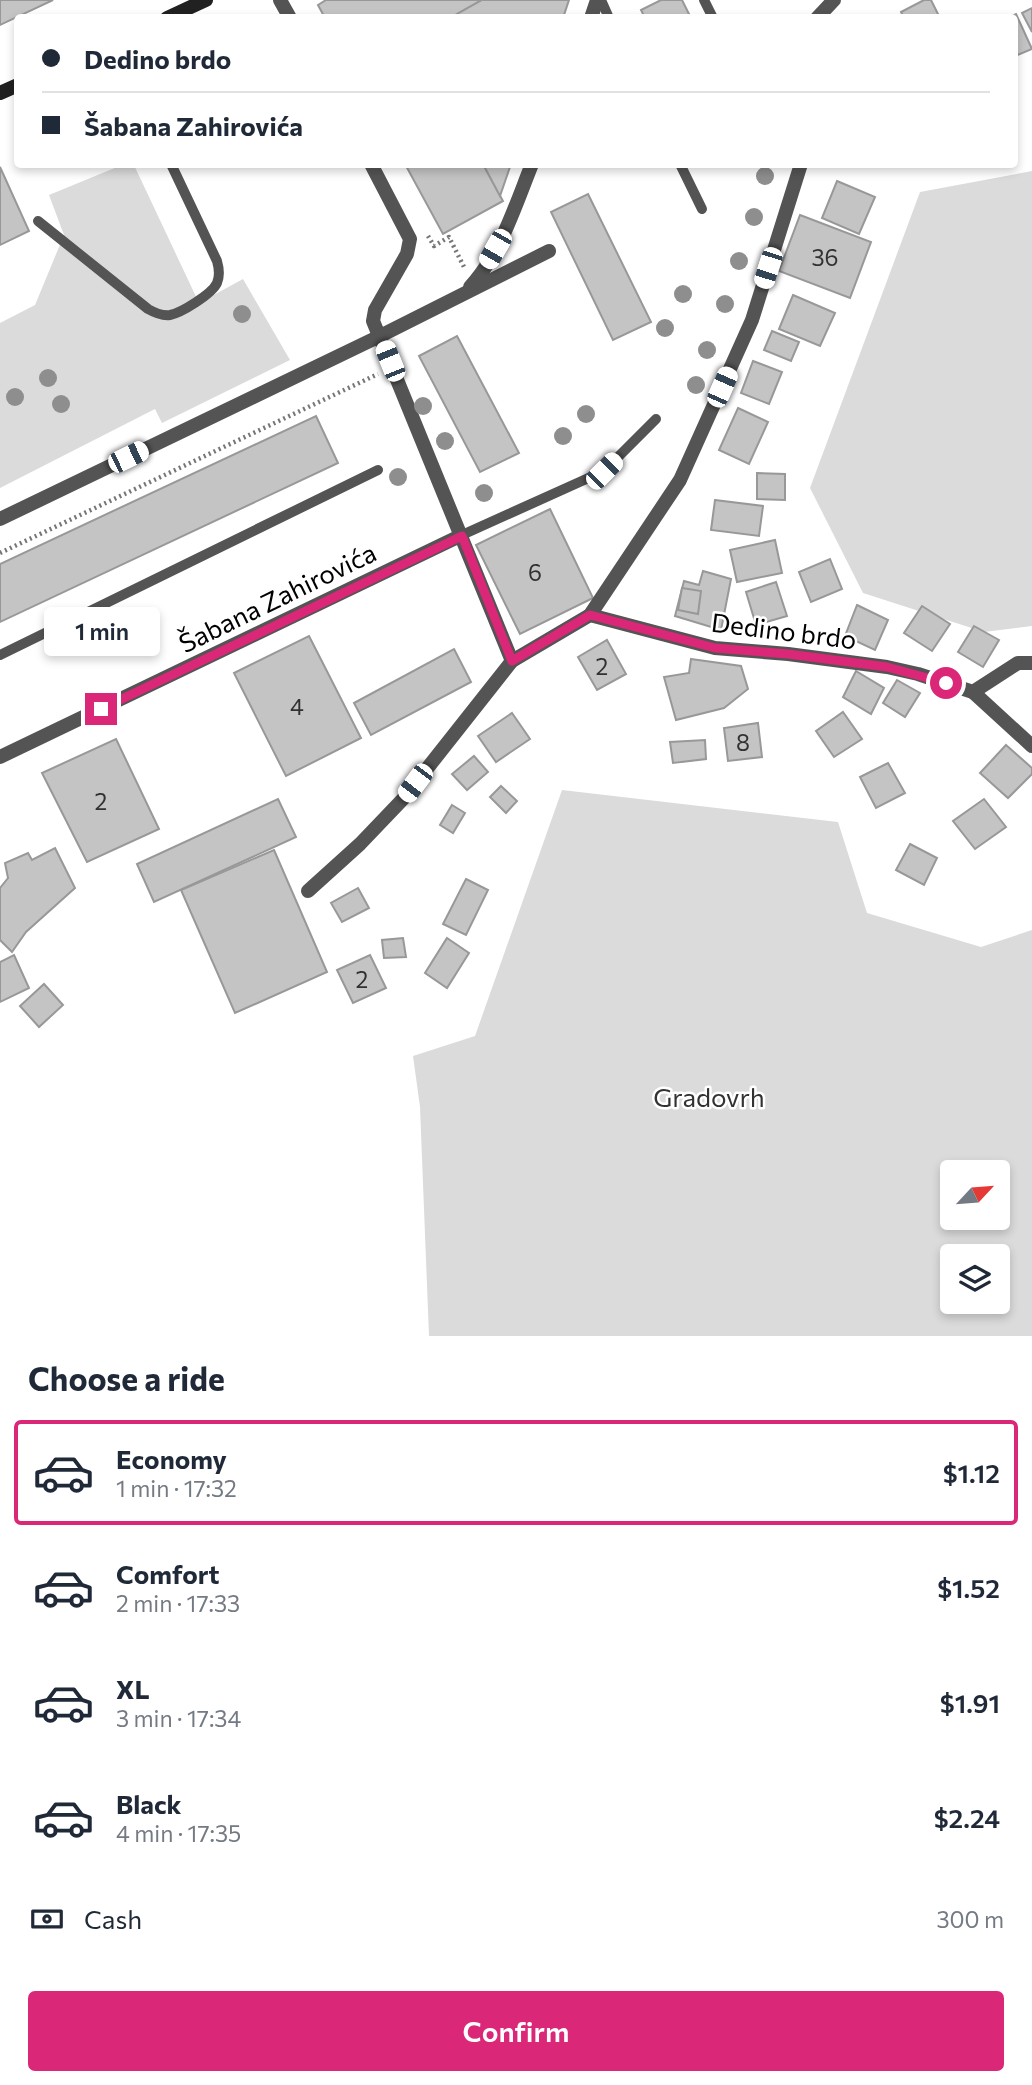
<!DOCTYPE html>
<meta charset="utf-8">
<style>
:root{--surface:#fff;--page:#f6f6f7;--text:#1f2937;--muted:#747a83;--line:#e0e1e3;--accent:#db2777}
body{margin:0;font-family:Commissioner,sans-serif;background:var(--page);color:var(--text);height:100vh;display:flex;flex-direction:column;font-size:26px;white-space:nowrap}
*{box-sizing:border-box;margin:0}
p{font-size:23px;color:var(--muted)}
.icon{flex:none;width:38px;height:38px;fill:none;stroke:currentColor;stroke-width:2;stroke-linecap:round;stroke-linejoin:round}
.map{position:relative;height:1336px;overflow:hidden}
.side{display:flex;flex-direction:column;background:var(--surface);flex:1}
.side>*{flex:none}
.hud{position:absolute;left:14px;top:14px;width:1004px;height:154px;border-radius:7px;box-shadow:0 4px 10px #0003;display:grid;align-content:center;height:154px;padding:0 28px;background:var(--surface)}
.needle{width:46px;rotate:64deg}
.controls{position:absolute;left:940px;top:1160px;display:grid;gap:14px}
.controls a{display:grid;place-items:center;width:70px;height:70px;border-radius:7px;background:var(--surface);box-shadow:0 4px 10px #0003;font-size:35px}
.end{position:absolute;width:32px;height:32px;margin:-16px;border:9px solid #db2777;background:#fff;box-shadow:0 0 0 4px #fff}
.from{border-radius:50%}
.bubble{position:absolute;height:49px;border-radius:7px;background:var(--surface);box-shadow:0 4px 10px #0003;font-size:23px;font-weight:600;line-height:49px;text-align:center}
.car{position:absolute;width:21px;height:42px;margin:-21px -10px;border-radius:9px;box-shadow:0 0 5px 2px #0007;background:linear-gradient(#fff 24%,#345 0 40%,#fff 0 76%,#345 0 86%,#fff 0)}
.hud b{display:flex;align-items:center;gap:24px;height:66px;font-size:26px}
.hud b+b{border-top:2px solid var(--line)}
.hud i{width:18px;height:18px;background:var(--text)}
ul{padding:0;list-style:none}
li{display:flex;align-items:center;gap:21px;height:105px;margin:0 14px 10px;padding:0 14px;border:4px solid transparent;border-radius:7px}
li div{flex:1}
li b{display:block;font-size:26px}
li em{font-style:normal;font-weight:600}
li.active{border-color:var(--accent)}
li>.icon{width:63px;height:63px;stroke-width:1.5}
h2{padding:0 28px;font-size:32px;line-height:84px}
.pay{display:flex;align-items:center;gap:18px;height:77px;padding:0 28px;font-size:26px}
.pay p{margin-inline-start:auto}
.cta{display:flex;gap:14px;margin-top:auto;padding:14px 28px}
.cta a{flex:1;height:80px;border-radius:7px;background:var(--accent);color:#fff;font-size:28px;font-weight:600;line-height:80px;text-align:center}
.map>svg:first-child{display:block}
</style>
<div class="map">
<svg width="1032" height="1336" viewBox="0 0 1032 1336">
<rect width="100%" height="100%" fill="#fff"/>
<g fill="#dbdbdb" fill-rule="evenodd">
<path d="M122 165H134L199 303 243 279 290 360 162 423 155 409 0 488V323L35 305 64 235 49 195Z"/>
<path d="M1032 171V626L984 632 863 593 810 488 920 192Z"/>
<path d="M562 790 838 822 867 913 981 947 1032 930V1336H429L420 1107 413 1056 475 1036ZM998 1172V1218H952V1172ZM998 1256V1302H952V1256Z"/>
</g>
<g fill="#c4c4c4" stroke="#989898" stroke-width="2">
<path d="M0 0H53L0 25Z"/>
<path d="M326 0H482L450 18H325L318 5Z"/>
<path d="M482 0H569L563 18H450Z"/>
<path d="M661 0H682L691 18H645L641 10Z"/>
<path d="M924 0H931L940 18H904L901 12Z"/>
<path d="M1032 8V32L1022 13Z"/>
<path d="M1016 14 1032 49 1015 56V18H1008Z"/>
<path d="M405 164H483L503 201 443 234Z"/>
<path d="M483 164H511L500 196Z"/>
<path d="M0 167 29 231 0 245Z"/>
<path d="M837 181 875 197 859 234 822 218Z"/>
<path d="M588 194 651 322 613 340 551 212Z"/>
<path d="M800 215 871 242 850 298 779 271Z"/>
<path d="M793 295 835 313 820 346 779 329Z"/>
<path d="M772 331 799 342 791 361 764 350Z"/>
<path d="M457 336 519 453 480 472 419 356Z"/>
<path d="M753 361 782 372 769 404 741 393Z"/>
<path d="M738 408 768 422 749 464 719 450Z"/>
<path d="M316 416 338 463 0 622V564Z"/>
<path d="M757 473 785 474V500L757 499Z"/>
<path d="M715 500 763 506 759 536 711 530Z"/>
<path d="M550 509 593 598 520 634 476 545Z"/>
<path d="M775 540 782 573 737 582 730 550Z"/>
<path d="M830 559 842 589 811 602 799 572Z"/>
<path d="M703 571 731 579 721 630 675 616 684 581 699 585Z"/>
<path d="M776 582 787 616 756 625 746 592Z"/>
<path d="M682 588 701 591 698 614 678 610Z"/>
<path d="M857 605 888 620 875 650 845 636Z"/>
<path d="M922 606 950 624 932 651 904 633Z"/>
<path d="M974 626 999 640 983 667 958 652Z"/>
<path d="M309 636 361 738 286 776 234 673Z"/>
<path d="M607 640 626 674 597 690 578 657Z"/>
<path d="M454 649 471 682 371 735 354 703Z"/>
<path d="M691 659 741 666 748 689 724 708 676 720 664 677 689 673Z"/>
<path d="M856 671 884 688 871 714 843 697Z"/>
<path d="M897 680 920 693 905 717 883 703Z"/>
<path d="M843 712 862 739 834 757 816 731Z"/>
<path d="M512 713 530 739 496 762 478 736Z"/>
<path d="M758 723 762 757 728 761 724 728Z"/>
<path d="M116 739 159 829 87 862 42 773Z"/>
<path d="M705 740 706 759 673 763 670 742Z"/>
<path d="M1006 745 1032 768V774L1008 798 980 773Z"/>
<path d="M474 756 488 772 467 790 452 774Z"/>
<path d="M888 763 905 793 876 808 860 777Z"/>
<path d="M501 786 517 801 506 813 490 797Z"/>
<path d="M278 799 296 837 154 902 137 864Z"/>
<path d="M984 799 1006 827 975 849 953 821Z"/>
<path d="M452 805 465 813 453 833 440 825Z"/>
<path d="M910 844 937 858 924 885 896 870Z"/>
<path d="M55 848 75 888 26 932 12 952 0 940V888L8 878 5 863 28 853 32 860Z"/>
<path d="M274 850 327 972 235 1013 181 890Z"/>
<path d="M466 879 488 890 466 935 443 924Z"/>
<path d="M358 888 369 908 342 922 331 903Z"/>
<path d="M403 938 406 957 384 958 382 940Z"/>
<path d="M447 938 469 953 447 988 425 973Z"/>
<path d="M14 955 29 988 0 1002V962Z"/>
<path d="M370 955 386 988 353 1003 337 970Z"/>
<path d="M44 984 63 1005 39 1027 20 1006Z"/>
</g>
<g fill="none" stroke-linecap="round" stroke-linejoin="round">
<g stroke="#767676" stroke-width="4.5" stroke-dasharray="2 3.5" stroke-linecap="butt">
<path d="M428 236 434 246 449 237 465 269"/>
<path d="M0 553 378 374"/>
</g>
<g stroke="#545454" stroke-width="10">
<path d="M601 0 609 18"/>
<path d="M704 0 713 18"/>
<path d="M680 164 702 209"/>
<path d="M38 221 148 309C155 313 162 316 170 315 181 313 212 294 217 283 220 276 219 268 217 261L171 164"/>
<path d="M462 535 604 471 656 419"/>
<path d="M0 655 378 470"/>
</g>
<g stroke="#545454" stroke-width="14">
<path d="M280 0 290 18"/>
<path d="M591 18 597 0"/>
<path d="M817 18 834 0"/>
<path d="M371 164 410 239 407 254 375 310 373 321 512 661"/>
<path d="M470 287C501 253 515 206 532 164"/>
<path d="M0 519 380 336 549 251"/>
<path d="M590 615 715 648 788 654 887 667 918 674 973 692 1018 663H1032"/>
<path d="M973 692 1032 746"/>
<path d="M0 757 462 535"/>
<path d="M308 891 360 844 403 799 512 661 590 615 680 480 752 320 801 164"/>
</g>
<g stroke="#212121" stroke-width="14">
<path d="M167 18 206 0"/>
<path d="M0 93 18 85"/>
</g>
</g>
<g fill="#8e8e8e">
<circle cx="765" cy="176" r="9"/>
<circle cx="754" cy="217" r="9"/>
<circle cx="739" cy="261" r="9"/>
<circle cx="683" cy="294" r="9"/>
<circle cx="725" cy="304" r="9"/>
<circle cx="242" cy="314" r="9"/>
<circle cx="665" cy="328" r="9"/>
<circle cx="707" cy="350" r="9"/>
<circle cx="48" cy="378" r="9"/>
<circle cx="696" cy="385" r="9"/>
<circle cx="15" cy="397" r="9"/>
<circle cx="61" cy="404" r="9"/>
<circle cx="423" cy="406" r="9"/>
<circle cx="586" cy="414" r="9"/>
<circle cx="563" cy="436" r="9"/>
<circle cx="445" cy="441" r="9"/>
<circle cx="398" cy="477" r="9"/>
<circle cx="484" cy="493" r="9"/>
</g>
<g fill="none" stroke-linecap="round" stroke-linejoin="round">
<path stroke="#db2777" stroke-width="9" d="M101 709 462 536 512 661 590 615 715 648 788 654 887 667 946 683"/>
</g>
<g text-anchor="middle" dominant-baseline="central" stroke-width="5" stroke-linejoin="round" paint-order="stroke">
<g font-size="23" fill="#313131">
<text x="825" y="257">36</text>
<text x="535" y="572">6</text>
<text x="602" y="666">2</text>
<text x="297" y="706">4</text>
<text x="743" y="742">8</text>
<text x="101" y="801">2</text>
<text x="362" y="979">2</text>
</g>
<g font-size="26" fill="#000" stroke="#fff">
<text transform="translate(277 597) rotate(-26)">Šabana Zahirovića</text>
<text transform="translate(784 630) rotate(7)">Dedino brdo</text>
</g>
<g font-size="26" fill="#323232" stroke="#fff">
<text x="709" y="1096">Gradovrh</text>
</g>
</g>
</svg>
<div class="controls">
<a><svg class="needle" viewBox="-14 -14 28 28"><path d="M0-13l5 13h-10z" fill="#e53935"/><path d="M0 13l5-13h-10z" fill="#747a83"/></svg></a>
<a><svg class="icon" aria-label="layers" viewBox="0 0 24 24"><path d="M12 4l9 5-9 5-9-5zM3 14l9 5 9-5"/></svg></a>
</div>
<i class="end from" style="left:946px;top:683px"></i>
<i class="end" style="left:101px;top:709px"></i>
<div class="bubble" style="left:44px;top:607px;width:116px">1 min</div>
<i class="car" style="left:495px;top:249px;rotate:210deg"></i>
<i class="car" style="left:768px;top:268px;rotate:198deg"></i>
<i class="car" style="left:390px;top:361px;rotate:338deg"></i>
<i class="car" style="left:722px;top:387px;rotate:24deg"></i>
<i class="car" style="left:128px;top:457px;rotate:64deg"></i>
<i class="car" style="left:604px;top:471px;rotate:45deg"></i>
<i class="car" style="left:415px;top:783px;rotate:217deg"></i>
<div class="hud">
<b><i class="from"></i>Dedino brdo</b>
<b><i></i>Šabana Zahirovića</b>
</div>
</div>
<section class="side">
<h2>Choose a ride</h2>
<ul>
<li class="active"><svg class="icon" aria-label="car" viewBox="0 0 24 24"><path d="M5 17H2v-5l4-1 3-4h7l3 4 3 1v5h-3M9 17h6M6 11h13"/><circle cx="7" cy="17" r="2"/><circle cx="17" cy="17" r="2"/></svg><div><b>Economy</b><p>1 min · 17:32</p></div><em>$1.12</em></li>
<li><svg class="icon" aria-label="car" viewBox="0 0 24 24"><path d="M5 17H2v-5l4-1 3-4h7l3 4 3 1v5h-3M9 17h6M6 11h13"/><circle cx="7" cy="17" r="2"/><circle cx="17" cy="17" r="2"/></svg><div><b>Comfort</b><p>2 min · 17:33</p></div><em>$1.52</em></li>
<li><svg class="icon" aria-label="car" viewBox="0 0 24 24"><path d="M5 17H2v-5l4-1 3-4h7l3 4 3 1v5h-3M9 17h6M6 11h13"/><circle cx="7" cy="17" r="2"/><circle cx="17" cy="17" r="2"/></svg><div><b>XL</b><p>3 min · 17:34</p></div><em>$1.91</em></li>
<li><svg class="icon" aria-label="car" viewBox="0 0 24 24"><path d="M5 17H2v-5l4-1 3-4h7l3 4 3 1v5h-3M9 17h6M6 11h13"/><circle cx="7" cy="17" r="2"/><circle cx="17" cy="17" r="2"/></svg><div><b>Black</b><p>4 min · 17:35</p></div><em>$2.24</em></li>
</ul>
<div class="pay"><svg class="icon" aria-label="cash" viewBox="0 0 24 24"><path d="M3 7h18v10H3z"/><circle cx="12" cy="12" r="2"/></svg>Cash<p>300 m</p></div>
<div class="cta"><a>Confirm</a></div>
</section>
